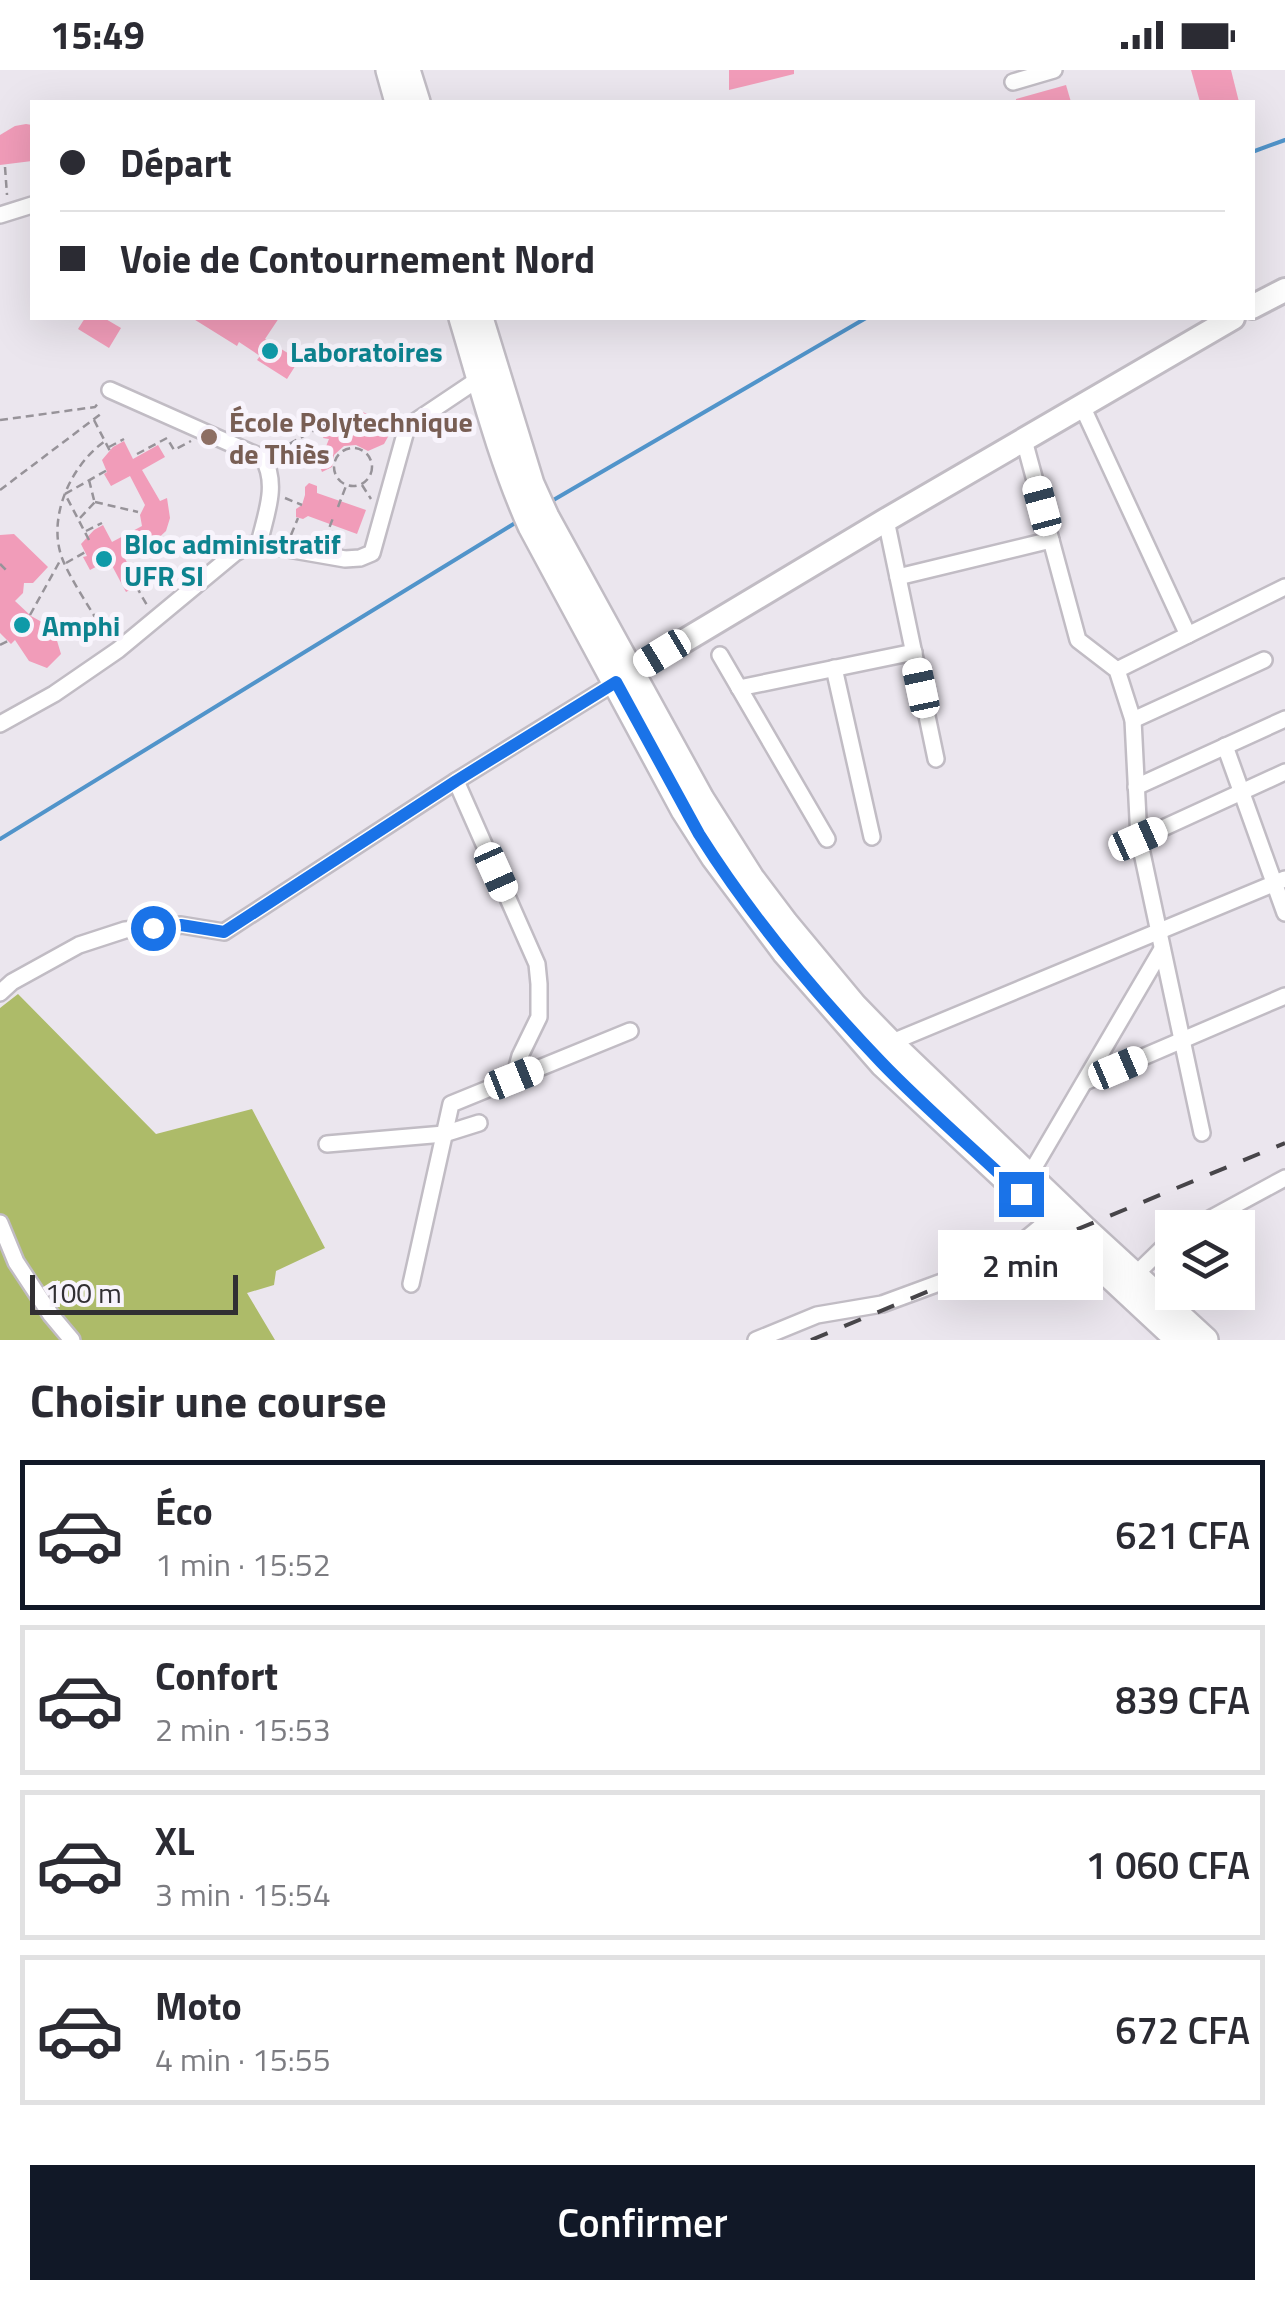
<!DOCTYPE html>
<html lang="fr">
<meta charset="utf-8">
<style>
:root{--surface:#fff;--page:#f7f7f7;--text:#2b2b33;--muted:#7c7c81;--line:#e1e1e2;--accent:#111827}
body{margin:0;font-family:"Titillium Web",sans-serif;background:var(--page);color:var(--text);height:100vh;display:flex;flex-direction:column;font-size:38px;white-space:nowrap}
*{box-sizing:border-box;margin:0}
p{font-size:32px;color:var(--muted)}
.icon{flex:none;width:55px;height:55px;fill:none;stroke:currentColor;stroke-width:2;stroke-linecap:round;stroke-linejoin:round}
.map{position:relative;height:1270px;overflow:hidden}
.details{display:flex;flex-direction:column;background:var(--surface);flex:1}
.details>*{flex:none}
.hud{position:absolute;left:30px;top:30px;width:1225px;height:220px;border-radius:0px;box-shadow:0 10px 40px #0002;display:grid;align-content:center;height:220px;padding:0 30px;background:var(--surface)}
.controls{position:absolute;left:1155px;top:1140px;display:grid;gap:20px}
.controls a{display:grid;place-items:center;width:100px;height:100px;border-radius:0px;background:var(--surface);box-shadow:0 10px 40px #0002;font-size:50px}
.scale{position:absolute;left:30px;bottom:25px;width:208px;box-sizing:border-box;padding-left:10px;border:5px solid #312f33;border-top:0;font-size:28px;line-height:35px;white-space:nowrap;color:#312f33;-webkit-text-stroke:8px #f8f4fc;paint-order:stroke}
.end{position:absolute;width:45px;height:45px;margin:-22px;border:12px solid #1a73e8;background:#fff;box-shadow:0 0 0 5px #fff}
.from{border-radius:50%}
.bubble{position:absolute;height:70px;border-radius:0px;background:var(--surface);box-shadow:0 10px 40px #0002;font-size:32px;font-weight:600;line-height:70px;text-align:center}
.car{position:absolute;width:30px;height:60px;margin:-30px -15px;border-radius:12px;box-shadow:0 0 8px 2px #0007;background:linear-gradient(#fff 24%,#345 0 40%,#fff 0 76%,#345 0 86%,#fff 0)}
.hud b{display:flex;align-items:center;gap:35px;height:95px;font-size:38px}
.hud b+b{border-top:2px solid var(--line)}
.hud i{width:25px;height:25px;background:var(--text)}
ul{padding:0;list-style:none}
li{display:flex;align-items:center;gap:30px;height:150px;margin:0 20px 15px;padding:0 10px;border:5px solid var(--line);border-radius:0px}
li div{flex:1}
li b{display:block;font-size:38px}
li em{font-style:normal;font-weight:600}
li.selected{border-color:var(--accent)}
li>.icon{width:90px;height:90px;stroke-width:1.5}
h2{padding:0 30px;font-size:45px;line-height:120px}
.primary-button{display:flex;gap:20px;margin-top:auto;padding:20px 30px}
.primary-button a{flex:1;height:115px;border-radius:0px;background:var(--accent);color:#fff;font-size:40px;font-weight:600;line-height:115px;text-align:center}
.status{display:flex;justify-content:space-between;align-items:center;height:70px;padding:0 50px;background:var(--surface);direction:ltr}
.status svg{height:28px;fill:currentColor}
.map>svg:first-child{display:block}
</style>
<div class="status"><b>15:49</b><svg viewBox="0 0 49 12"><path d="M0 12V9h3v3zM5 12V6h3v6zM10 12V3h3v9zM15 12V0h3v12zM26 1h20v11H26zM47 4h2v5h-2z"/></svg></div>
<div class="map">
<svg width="1285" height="1270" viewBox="0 0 1285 1270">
<rect width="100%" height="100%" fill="#ebe6ee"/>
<path fill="#adbb69" d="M18 924 156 1064 252 1039 325 1178 276 1201 274 1215 247 1223 275 1270H0V938Z"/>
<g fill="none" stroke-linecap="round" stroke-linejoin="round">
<g stroke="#5194ca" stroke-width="4">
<path d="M1252 82 1285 70"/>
<path d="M550 432 866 248"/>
<path d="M0 769 520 450"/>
</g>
</g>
<g fill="#f19cb9">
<path d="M729 0H794V4L729 20Z"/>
<path d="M1191 0H1231L1239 32H1200Z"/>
<path d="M1066 15 1071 32H1016V29Z"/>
<path d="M26 54 32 55V91L0 95V65L15 56Z"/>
<path d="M85 248H104L121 258 109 278 78 259Z"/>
<path d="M192 248H279L265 269 299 290 287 309 257 290 260 286 239 272 237 276Z"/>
<path d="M358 340 391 354 394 363 389 365 384 374 368 381 356 375 344 376 334 385 332 397 322 402 319 394 329 369 323 368 328 356 357 344Z"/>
<path d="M124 371 133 389 158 375 165 387 142 400 160 431 167 428 170 448 166 461 152 474 149 468 122 483 139 515 126 522 109 490 90 500 83 487 87 486 81 474 94 460 103 455 112 472 142 456 140 445 145 435 130 406 111 416 104 404 107 402 102 390 113 377Z"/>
<path d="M309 413 317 416V423L366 440 357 464 308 446 303 449 296 447V439L302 435 305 425V417Z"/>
<path d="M14 464 48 497 33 513H24L23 523 15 531 31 546 49 556 55 564 61 584 47 598 29 591 15 570 11 574 0 563V465Z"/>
</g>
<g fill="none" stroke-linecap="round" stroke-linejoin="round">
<defs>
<g id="street">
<path d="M1013 12 1054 0"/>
<path d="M0 145 32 135"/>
<path d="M110 320 263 388C279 415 265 446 259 474"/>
<path d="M1082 336 1188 565"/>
<path d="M1024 370 1078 570 1117 600 1133 650 1139 769 1202 1063"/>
<path d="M886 450 936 689"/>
<path d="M898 507 1051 470"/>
<path d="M720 585 827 769"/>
<path d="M834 598 872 767"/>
<path d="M1117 600 1285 517"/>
<path d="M739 618 914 582"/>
<path d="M1133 650 1264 590"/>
<path d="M0 654 54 624 118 580 235 483 249 475 259 474 345 489 360 488 372 483 407 357 483 306"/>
<path d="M1225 676 1285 843"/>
<path d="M456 711 537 894 539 914V947L520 986 514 1008"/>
<path d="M1136 717 1285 649"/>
<path d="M1139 769 1285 702"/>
<path d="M0 923 12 912 79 875 125 860 181 855 224 862 456 711 616 612"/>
<path d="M890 973 1285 809"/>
<path d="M1087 1011 1285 926"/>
<path d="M327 1074 444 1064 479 1053"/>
<path d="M1029 1106 1162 879"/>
<path d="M0 1153 16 1192 51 1245 72 1270"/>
<path d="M1193 1158 1285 1108"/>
<path d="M1135 1205 1172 1169"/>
<path d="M411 1214 451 1034 630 961"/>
<path d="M756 1270 817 1245 882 1234 977 1199 1011 1181 1049 1150"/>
</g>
<g id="secondary">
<path d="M1252 237 1285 220"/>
<path d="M619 610 886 450 1233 248"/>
</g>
<g id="primary">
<path d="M389 0 398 32"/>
<path d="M407 0 417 32"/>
<path d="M462 248C483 318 501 389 531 456L684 740 714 787 785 882 883 994 1179 1270"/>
<path d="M480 248 531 414 546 447 701 729 751 808 785 853 854 936 890 973 1083 1158 1205 1270"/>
</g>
</defs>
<use href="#street" stroke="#c1bcc4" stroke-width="20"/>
<use href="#secondary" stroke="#c1bcc4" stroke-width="28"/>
<use href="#primary" stroke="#c1bcc4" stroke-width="30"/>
<g stroke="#979399" stroke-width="2.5" stroke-dasharray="8 5" stroke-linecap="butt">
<path d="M5 97 7 125"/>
<path d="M0 350 95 337 100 331"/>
<path d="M94 350 111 383"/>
<path d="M109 377 124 369"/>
<circle cx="353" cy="397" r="19"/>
<path d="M278 380 344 344"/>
<path d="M137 384 167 368 174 380 191 371"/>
<path d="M89 410 94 430"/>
<path d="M362 415 371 429"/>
<path d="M0 420 102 343"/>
<path d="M285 428 302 435"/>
<path d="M95 432 138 442"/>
<path d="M338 437 346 416"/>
<path d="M80 448 95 432"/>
<path d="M86 461 102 453"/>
<path d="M291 465 298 448"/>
<path d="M325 469 333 448"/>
<path d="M89 470 65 424 109 399"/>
<path d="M66 493 87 481"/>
<path d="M0 494 8 502"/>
<path d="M136 516 148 537"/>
<path d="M30 545 61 489"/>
<path d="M104 562C92 541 70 509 62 488 47 447 71 395 105 371"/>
<path d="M0 575 8 571"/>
</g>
<use href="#street" stroke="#fff" stroke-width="15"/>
<use href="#secondary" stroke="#fff" stroke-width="22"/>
<use href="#primary" stroke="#fff" stroke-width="25"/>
<path stroke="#474549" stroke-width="4" stroke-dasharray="18 18" stroke-linecap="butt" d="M811 1270 1285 1073"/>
</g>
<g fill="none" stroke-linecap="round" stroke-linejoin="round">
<path stroke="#1a73e8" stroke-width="12" d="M153 858 181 855 224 862 456 711 616 612 699 764C750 845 814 922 881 992 925 1038 975 1080 1021 1124"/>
</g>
<g fill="#0f9aa8" stroke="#f8f4fc" stroke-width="4">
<circle cx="270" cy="281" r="10"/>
<circle cx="104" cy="489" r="10"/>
<circle cx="22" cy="555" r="10"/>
</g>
<circle fill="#8d6e63" stroke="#f8f4fc" stroke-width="4" cx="209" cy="367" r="10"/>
<g text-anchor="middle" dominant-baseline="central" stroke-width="10" stroke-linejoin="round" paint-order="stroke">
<g font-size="28" font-weight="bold" fill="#0d838f" stroke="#f8f4fc" text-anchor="start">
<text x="290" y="281">Laboratoires</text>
<text x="124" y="473">Bloc administratif<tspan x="124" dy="32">UFR SI</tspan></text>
<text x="42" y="555">Amphi</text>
</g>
<g font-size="28" font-weight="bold" fill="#785e54" stroke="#f8f4fc" text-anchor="start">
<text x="229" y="351">École Polytechnique<tspan x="229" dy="32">de Thiès</tspan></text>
</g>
</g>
</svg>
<div class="controls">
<a><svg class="icon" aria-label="layers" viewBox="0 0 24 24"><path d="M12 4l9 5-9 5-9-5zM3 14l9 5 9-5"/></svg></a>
</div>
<div class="scale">100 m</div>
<i class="end from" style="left:153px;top:858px"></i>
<i class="end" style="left:1021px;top:1124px"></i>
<div class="bubble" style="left:938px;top:1160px;width:165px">2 min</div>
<i class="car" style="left:1042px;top:436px;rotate:345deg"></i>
<i class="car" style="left:662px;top:583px;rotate:239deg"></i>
<i class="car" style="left:921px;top:618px;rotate:348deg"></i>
<i class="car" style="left:1138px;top:769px;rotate:66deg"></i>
<i class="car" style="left:496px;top:802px;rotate:156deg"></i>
<i class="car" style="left:1118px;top:998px;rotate:67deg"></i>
<i class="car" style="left:514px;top:1008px;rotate:68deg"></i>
<div class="hud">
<b><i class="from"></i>Départ</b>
<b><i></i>Voie de Contournement Nord</b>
</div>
</div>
<section class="details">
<h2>Choisir une course</h2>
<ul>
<li class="selected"><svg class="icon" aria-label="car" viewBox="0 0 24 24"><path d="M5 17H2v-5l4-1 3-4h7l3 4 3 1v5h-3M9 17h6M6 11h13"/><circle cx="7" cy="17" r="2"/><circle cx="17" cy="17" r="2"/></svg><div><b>Éco</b><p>1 min · 15:52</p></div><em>621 CFA</em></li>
<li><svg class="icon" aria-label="car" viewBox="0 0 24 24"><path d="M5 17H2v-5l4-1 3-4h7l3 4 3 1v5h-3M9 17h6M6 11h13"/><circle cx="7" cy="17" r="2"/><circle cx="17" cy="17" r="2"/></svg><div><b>Confort</b><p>2 min · 15:53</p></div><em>839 CFA</em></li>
<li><svg class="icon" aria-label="car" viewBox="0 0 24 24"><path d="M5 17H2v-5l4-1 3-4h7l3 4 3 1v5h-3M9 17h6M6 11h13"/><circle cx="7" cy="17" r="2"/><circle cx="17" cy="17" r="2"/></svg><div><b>XL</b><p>3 min · 15:54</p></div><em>1 060 CFA</em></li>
<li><svg class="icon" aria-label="car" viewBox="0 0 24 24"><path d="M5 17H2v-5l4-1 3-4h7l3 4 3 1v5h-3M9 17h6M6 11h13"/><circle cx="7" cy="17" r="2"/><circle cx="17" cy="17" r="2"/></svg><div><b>Moto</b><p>4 min · 15:55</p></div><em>672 CFA</em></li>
</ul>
<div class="primary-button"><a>Confirmer</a></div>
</section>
